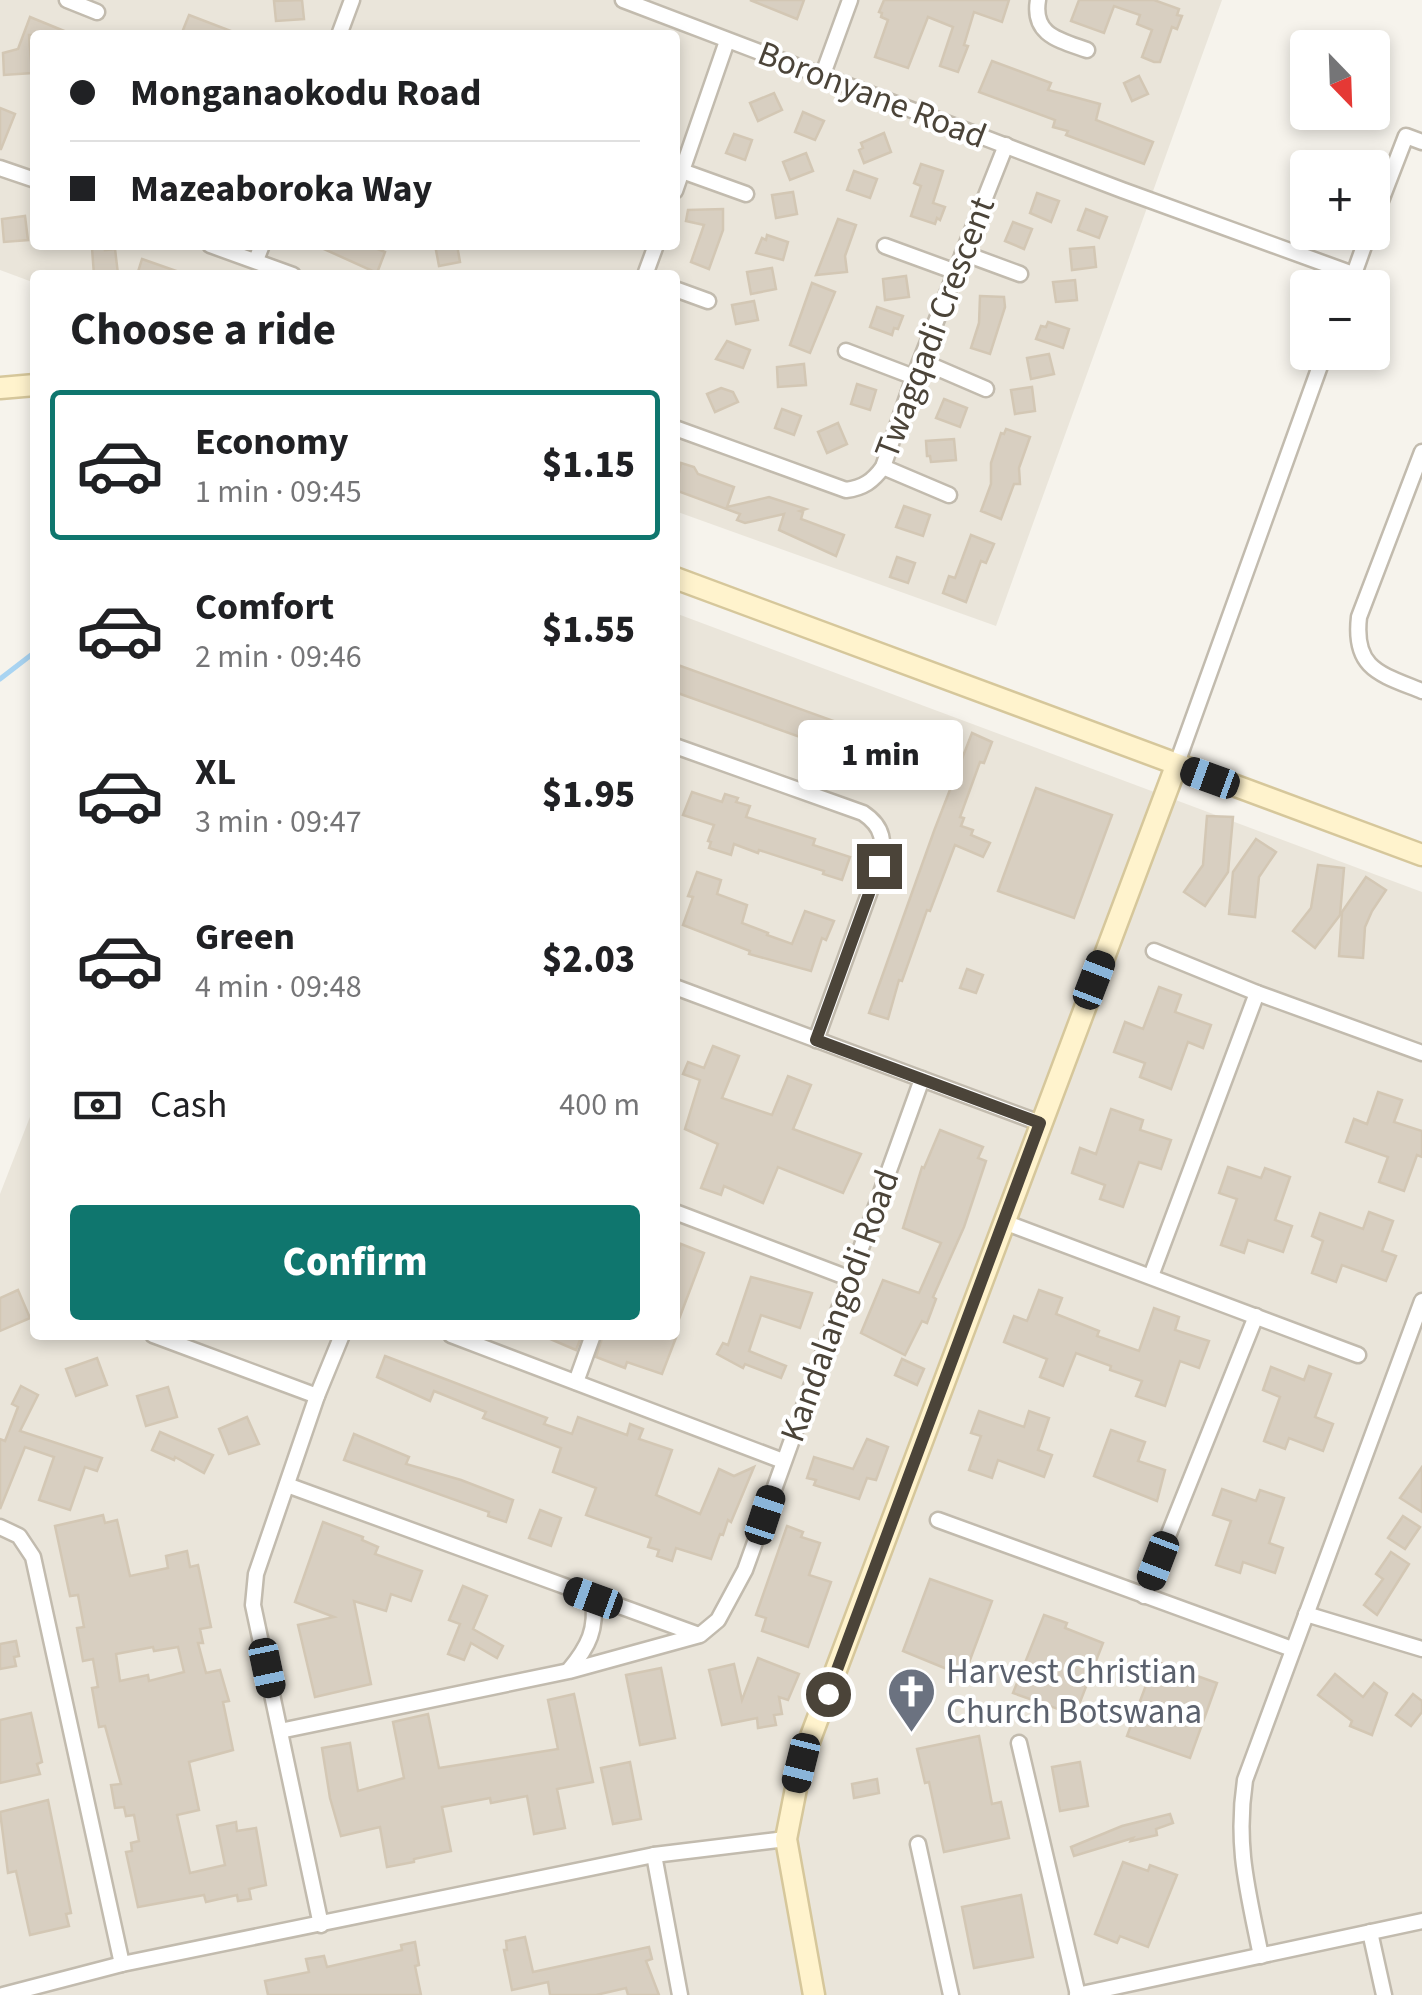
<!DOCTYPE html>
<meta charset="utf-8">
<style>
:root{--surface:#fff;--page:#f6f6f6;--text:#202124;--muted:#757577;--line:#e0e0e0;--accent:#0f766e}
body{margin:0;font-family:"Source Sans 3",sans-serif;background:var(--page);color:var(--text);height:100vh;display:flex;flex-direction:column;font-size:38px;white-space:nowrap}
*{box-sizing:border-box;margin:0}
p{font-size:32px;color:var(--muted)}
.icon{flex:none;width:55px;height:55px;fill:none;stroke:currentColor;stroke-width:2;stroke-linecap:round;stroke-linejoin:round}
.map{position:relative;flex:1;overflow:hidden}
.panel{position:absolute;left:30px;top:270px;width:650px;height:1070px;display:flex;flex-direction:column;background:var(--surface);border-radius:10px;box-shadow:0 5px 15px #0003}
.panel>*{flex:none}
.top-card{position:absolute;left:30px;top:30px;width:650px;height:220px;border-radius:10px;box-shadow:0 5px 15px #0003;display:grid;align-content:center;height:220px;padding:0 40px;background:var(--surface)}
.needle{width:65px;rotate:157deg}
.buttons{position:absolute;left:1290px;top:30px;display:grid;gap:20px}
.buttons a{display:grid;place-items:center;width:100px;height:100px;border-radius:10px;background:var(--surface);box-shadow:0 5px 15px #0003;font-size:50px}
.end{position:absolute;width:45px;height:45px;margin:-22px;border:12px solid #4b4439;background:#fff;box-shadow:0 0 0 5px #fff}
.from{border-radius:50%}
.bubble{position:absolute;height:70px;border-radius:10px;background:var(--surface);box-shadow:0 5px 15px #0003;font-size:32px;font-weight:800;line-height:70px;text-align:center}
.car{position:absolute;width:30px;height:60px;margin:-30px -15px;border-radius:12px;box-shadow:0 0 8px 2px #0007;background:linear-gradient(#222 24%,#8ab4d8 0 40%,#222 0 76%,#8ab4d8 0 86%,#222 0)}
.top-card b{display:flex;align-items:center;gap:35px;height:95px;font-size:38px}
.top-card b+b{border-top:2px solid var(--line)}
.top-card i{width:25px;height:25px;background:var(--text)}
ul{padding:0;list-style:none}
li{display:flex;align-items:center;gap:30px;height:150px;margin:0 20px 15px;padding:0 20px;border:5px solid transparent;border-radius:10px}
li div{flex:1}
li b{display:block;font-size:38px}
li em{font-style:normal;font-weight:800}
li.active{border-color:var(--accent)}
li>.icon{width:90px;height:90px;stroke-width:1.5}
h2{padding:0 40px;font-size:45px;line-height:120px}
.pay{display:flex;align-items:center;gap:25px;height:110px;padding:0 40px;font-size:38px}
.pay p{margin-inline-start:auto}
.action{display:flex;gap:20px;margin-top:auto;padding:20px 40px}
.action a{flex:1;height:115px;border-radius:10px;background:var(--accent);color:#fff;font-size:40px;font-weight:800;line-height:115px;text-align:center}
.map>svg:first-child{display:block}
</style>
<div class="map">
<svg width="1422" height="1995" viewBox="0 0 1422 1995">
<rect width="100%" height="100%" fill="#f6f3ec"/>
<g fill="#eae5da" fill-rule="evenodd">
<path d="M0 0H1222L996 626 675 511V275H35V283L0 270ZM35 35H675V245H35Z"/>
<path d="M675 613 1422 892V1995H0V1194L35 1104V1335H675Z"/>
</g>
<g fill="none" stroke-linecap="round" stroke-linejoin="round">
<path stroke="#a9d4f2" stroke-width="5" d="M0 679 35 652"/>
</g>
<g fill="#d8cfc1" stroke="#d3c7b4" stroke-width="2.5" fill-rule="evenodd">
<path d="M302 0 304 19 276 21 274 1Z"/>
<path d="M750 0H804L797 19Z"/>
<path d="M884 0H1009L1002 22 974 12 964 45 968 46 958 72 940 66 953 27 928 17 908 68 875 57 888 20 881 17 882 13 879 12Z"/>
<path d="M1079 0H1154L1179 9 1177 15 1182 16 1177 29 1172 27 1160 62H1154L1142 57 1152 30 1137 24 1140 15 1114 6 1104 33 1071 21Z"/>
<path d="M189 15 239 34V35H181Z"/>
<path d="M30 17 74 35H29L32 73 4 75 3 53 18 49Z"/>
<path d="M992 61 1051 83 1048 90 1100 104 1096 120 1153 142 1144 164 1066 135 1068 131 1053 127 1055 120 979 92Z"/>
<path d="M1139 76 1148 94 1132 101 1124 83Z"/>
<path d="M774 93 782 110 758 121 750 103Z"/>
<path d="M0 108 15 114 1 149H0Z"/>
<path d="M803 112 824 121 815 140 795 132Z"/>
<path d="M884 133 891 152 864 163 859 150 863 148 861 143Z"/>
<path d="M734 134 752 140 745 160 726 153Z"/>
<path d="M806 153 813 171 790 180 783 162Z"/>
<path d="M921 164 943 171 933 203 945 207 940 220 937 218 935 224 911 216 921 186 914 183Z"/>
<path d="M854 171 877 179 870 198 847 190Z"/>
<path d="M793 192 797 214 776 218 772 195Z"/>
<path d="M1037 193 1059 201 1051 222 1030 213Z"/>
<path d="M723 209V230L709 269 691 262 704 225 686 221 688 210Z"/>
<path d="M1086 209 1107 217 1099 238 1078 230Z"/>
<path d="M25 216 28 240 4 242 2 219Z"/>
<path d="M838 219 856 225 845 256 847 272 816 275Z"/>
<path d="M1013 222 1032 229 1024 249 1005 241Z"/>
<path d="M767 235 788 242 783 260 756 253 762 238 766 240Z"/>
<path d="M315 245H368L385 252 377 273Z"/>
<path d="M435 245H457L460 262 439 266Z"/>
<path d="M105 247V250L115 249 118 274 94 275 92 248Z"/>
<path d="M1094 247 1096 267 1072 270 1070 249Z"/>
<path d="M142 259 182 273 181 275H137Z"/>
<path d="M772 268 776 289 751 294 747 272Z"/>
<path d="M906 276 909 297 885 300 883 279Z"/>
<path d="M1075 280 1077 300 1056 302 1053 282Z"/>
<path d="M812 283 835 292 810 353 790 345Z"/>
<path d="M980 296 1004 297 1005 307 990 354 971 348 979 323Z"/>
<path d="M754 301 758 320 736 324 732 305Z"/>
<path d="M877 307 903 316 898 329 894 328 892 335 870 327Z"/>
<path d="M1048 322 1069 329 1063 348 1036 339 1041 326 1046 327Z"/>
<path d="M727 341 750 350 743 368 716 359Z"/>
<path d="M1049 354 1054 374 1031 379 1027 358Z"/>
<path d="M804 364 806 385 778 387 777 367Z"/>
<path d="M857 384 876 390 870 410 851 404Z"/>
<path d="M1032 387 1035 411 1015 414 1011 390Z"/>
<path d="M721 388 733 392 738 402 715 412 707 394Z"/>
<path d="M944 399 967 408 960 427 936 418Z"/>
<path d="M782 409 801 416 794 435 775 428Z"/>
<path d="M838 423 847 444 827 453 818 432Z"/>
<path d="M1006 429 1030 437 1019 468 1020 484H1014L1001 519 981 511 991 484V463L1001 433 1004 434Z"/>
<path d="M954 439 956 460 931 462 930 456H927L926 441Z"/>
<path d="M681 463 694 467 698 474 734 487 727 507 769 497 806 509 800 511 803 512 801 519 844 535 836 556 779 530 784 514 745 523 737 520 740 514 675 490Z"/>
<path d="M904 506 930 515 923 536 896 527Z"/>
<path d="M971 535 994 544 986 563 981 561 966 602 943 593 949 576 955 578Z"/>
<path d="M897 557 915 563 908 583 890 577Z"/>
<path d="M675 664 853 728 852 731 858 733 850 755 675 692Z"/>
<path d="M972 733 992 742 984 763 980 762 960 817 964 818 961 826 973 830 971 835 990 843 983 857 955 845 930 911 927 910 902 981 899 980 888 1019 869 1013 934 831Z"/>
<path d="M884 742 903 749 894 772 876 765Z"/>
<path d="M1036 788 1112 815 1074 918 998 891Z"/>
<path d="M692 792 722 802 725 794 738 798 736 802 750 806 746 817 815 839 813 845 850 857 842 880 823 874 824 871 759 850 758 853 734 844 731 855 709 848 711 842 708 841 714 825 683 815Z"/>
<path d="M1207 816 1233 817 1228 872 1205 906 1184 892 1203 865Z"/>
<path d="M1256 839 1276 852 1259 877 1255 917 1229 914 1233 872Z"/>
<path d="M1318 865 1344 868 1340 915 1315 948 1293 931 1311 908Z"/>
<path d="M697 872 721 880 717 894 747 905 742 923 768 933 767 935 792 944 805 911 834 921 826 940 822 938 811 971 749 954 750 951 683 925 693 897 688 896Z"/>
<path d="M1366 877 1386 890 1372 911 1365 927 1363 958 1339 956 1342 912Z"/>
<path d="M967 969 983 975 976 993 960 988Z"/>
<path d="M1159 987 1181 995 1175 1012 1211 1025 1203 1048 1188 1042 1171 1089 1140 1077 1145 1063 1114 1052 1125 1022 1143 1029Z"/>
<path d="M713 1046 739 1056 722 1098 772 1115 788 1076 811 1085 793 1129 861 1154 843 1193 778 1167 763 1203 724 1186 721 1195 701 1188 718 1144 685 1129 700 1080 683 1074 688 1062 704 1068Z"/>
<path d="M1378 1092 1402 1100 1394 1122 1422 1131V1157L1417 1155 1404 1191 1379 1182 1388 1157 1346 1142 1354 1119 1367 1124Z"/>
<path d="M1111 1109 1143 1120 1140 1130 1171 1140 1161 1169 1139 1162 1123 1207 1100 1199 1105 1185 1072 1173 1080 1148 1096 1154Z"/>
<path d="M940 1130 983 1147 978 1158 986 1161 964 1227 933 1297 936 1299 927 1323 922 1321 905 1355 861 1333 883 1280 919 1293 941 1243 903 1228 922 1167 924 1168Z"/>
<path d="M1228 1167 1261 1178 1265 1168 1290 1177 1275 1220 1292 1226 1283 1252 1248 1240 1244 1253 1221 1245 1237 1199 1219 1193Z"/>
<path d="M1369 1212 1393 1221 1382 1251 1396 1256 1386 1281 1342 1265 1336 1282 1312 1273 1323 1241 1312 1236 1320 1213 1363 1229Z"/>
<path d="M681 1244 704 1253 676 1327 675 1261Z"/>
<path d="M751 1277 812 1293 800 1328 761 1315 749 1351 786 1366 781 1378 745 1364 743 1368 717 1354 723 1343 728 1345Z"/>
<path d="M18 1290 30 1318 0 1331V1298Z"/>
<path d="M1039 1290 1062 1298 1056 1314 1099 1331 1097 1336 1139 1351 1154 1308 1179 1317 1175 1330 1209 1341 1199 1368 1180 1361 1165 1406 1136 1396 1142 1381 1110 1370 1111 1366 1076 1353 1063 1386 1040 1377 1047 1359 1004 1342 1014 1316 1027 1321Z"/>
<path d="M541 1335H582L576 1350Z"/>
<path d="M603 1335H677L662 1374 627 1362 625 1368 596 1357Z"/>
<path d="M385 1356 547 1418 544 1424 572 1434 578 1417 627 1435 630 1424 643 1429 639 1439 672 1450 656 1495 700 1514 719 1469 734 1476 754 1467 731 1522 728 1520 723 1535 720 1534 711 1559 676 1548 672 1561 657 1556 659 1550 648 1547 651 1538 586 1515 596 1488 553 1472 561 1448 483 1418 486 1412 434 1391 430 1401 377 1377Z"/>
<path d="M97 1358 107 1385 76 1396 66 1369Z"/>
<path d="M902 1359 924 1369 917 1385 895 1375Z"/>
<path d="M1309 1366 1331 1374 1315 1417 1333 1424 1323 1451 1289 1438 1285 1449 1264 1441 1280 1397 1263 1390 1271 1367 1304 1380Z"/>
<path d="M21 1386 38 1395 20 1431 102 1458 97 1471 85 1467 70 1510 39 1500 54 1457 25 1447 0 1509V1439L5 1441 18 1407 12 1404Z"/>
<path d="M168 1387 177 1417 146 1426 137 1396Z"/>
<path d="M979 1411 1024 1427 1029 1411 1049 1418 1038 1450 1052 1455 1044 1477 998 1460 992 1478 969 1470 981 1436 971 1433Z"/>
<path d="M247 1417 259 1444 229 1454 219 1429Z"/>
<path d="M1111 1430 1145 1442 1138 1461 1165 1470 1157 1501 1094 1476Z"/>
<path d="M160 1432 213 1455 204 1473 175 1457 174 1460 152 1450Z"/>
<path d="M354 1434 409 1457 406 1464 461 1480 513 1500 506 1522 488 1516 489 1512 344 1460Z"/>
<path d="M867 1439 888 1447 876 1480 867 1478 859 1499 814 1485 816 1480 807 1478 814 1457 853 1469Z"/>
<path d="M1422 1467V1512L1400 1498Z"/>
<path d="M1222 1489 1256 1501 1260 1490 1284 1498 1269 1543 1283 1548 1275 1573 1243 1562 1240 1573 1216 1565 1231 1521 1213 1515Z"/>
<path d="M540 1510 561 1518 551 1546 529 1538Z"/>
<path d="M103 1515 105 1523 117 1520 130 1576 168 1568 166 1556 187 1551 190 1567 198 1565 211 1627 200 1629 203 1643H198L206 1673 220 1670 229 1701 223 1702 233 1750 189 1762 199 1810 177 1815 190 1873 225 1865 217 1826 236 1822 237 1831 256 1828 266 1885 249 1889 251 1899 238 1901 237 1895 206 1902 204 1895 138 1907 126 1852 132 1851 131 1843 139 1841 134 1815 126 1816 124 1807 115 1808 111 1785 121 1784 105 1726 99 1727 92 1688 98 1687 93 1659 83 1661 77 1628 84 1627 78 1595 70 1596 55 1526ZM153 1647 154 1651 178 1647 184 1672 149 1681 148 1675 120 1681 116 1654Z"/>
<path d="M1403 1516 1420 1527 1405 1549 1388 1538Z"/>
<path d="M323 1522 363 1537 362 1540 378 1547 375 1554 422 1571 411 1601 391 1594 386 1611 354 1601 371 1684 315 1697 298 1625 334 1617 295 1602Z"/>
<path d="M787 1526 803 1532 801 1537 820 1543 809 1575 831 1582 808 1647 762 1631 766 1618 756 1615Z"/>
<path d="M1391 1552 1409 1564 1377 1615 1364 1605 1383 1579 1376 1574Z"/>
<path d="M930 1579 992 1601 964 1676 903 1651Z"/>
<path d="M463 1586 487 1596 473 1629 503 1646 497 1658 471 1643 464 1660 448 1654 460 1624 449 1620Z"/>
<path d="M1044 1615 1067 1623 1065 1628 1103 1643 1075 1715 1013 1693Z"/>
<path d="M16 1641 19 1656 14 1657 16 1666 0 1669V1644Z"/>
<path d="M758 1658 799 1674 788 1700 779 1697 782 1714 774 1715 776 1725 758 1728 757 1718 722 1725 709 1670 734 1664 742 1700Z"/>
<path d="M1155 1661 1217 1683 1190 1758 1127 1736Z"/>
<path d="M661 1668 675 1738 640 1745 626 1675Z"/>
<path d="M1335 1674 1363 1697 1374 1683 1387 1693 1372 1735 1350 1726 1352 1721 1318 1695Z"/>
<path d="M574 1694 593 1782 557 1789 565 1828 534 1834 527 1796 491 1803 490 1798 442 1807 451 1851 414 1859V1862L387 1867 380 1827 341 1836 330 1798 322 1748 350 1743 358 1791 404 1778 393 1722 428 1714 439 1768 558 1749 548 1700Z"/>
<path d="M1413 1694 1422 1701V1712L1411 1726 1396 1715Z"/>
<path d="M31 1713 42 1762 37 1764 40 1774 0 1783V1720Z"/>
<path d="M979 1736 992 1804 1001 1802 1009 1838 944 1852 929 1782 925 1783 917 1749Z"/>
<path d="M630 1762 641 1819 613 1824 601 1768Z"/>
<path d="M1080 1762 1088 1806 1060 1811 1052 1767Z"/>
<path d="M877 1779 879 1793 854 1798 852 1784Z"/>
<path d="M48 1800 71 1913 66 1914 69 1926 30 1935 16 1871 8 1873 0 1812Z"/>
<path d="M1170 1814 1173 1823 1156 1829 1157 1835 1131 1841 1133 1838 1074 1856 1071 1847 1122 1826Z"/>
<path d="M1123 1862 1148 1871 1150 1865 1177 1875 1148 1947 1120 1936 1117 1943 1095 1934Z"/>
<path d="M1021 1895 1033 1957 974 1968 962 1907Z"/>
<path d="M525 1937 533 1972 649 1947 652 1959 646 1961 659 1995H628L626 1988 596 1995H550L548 1982 512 1990 504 1950H507L506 1941Z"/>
<path d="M415 1942 419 1965 415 1966 421 1995H268L265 1981 309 1972 306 1959 324 1956 327 1967 402 1950 401 1945Z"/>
</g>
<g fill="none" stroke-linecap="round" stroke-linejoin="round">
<defs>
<g id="street">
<path d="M67 0 97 12"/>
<path d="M623 0 1122 190 1353 274"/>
<path d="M1038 0C1032 35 1059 40 1087 50"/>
<path d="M339 35 352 0"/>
<path d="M823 74 850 0"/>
<path d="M0 168 35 180"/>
<path d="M682 171 746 194"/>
<path d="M675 191 727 41"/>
<path d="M1372 224 1406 136 1422 142"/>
<path d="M210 245 293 275"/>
<path d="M885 246 956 272"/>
<path d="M963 253 1020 274"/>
<path d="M256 260 262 245"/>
<path d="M645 275 656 245"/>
<path d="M1349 288 1369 232"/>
<path d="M675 289 708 301"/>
<path d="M846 351 914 377"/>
<path d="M921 361 986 389"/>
<path d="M675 428 846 490C863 488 873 481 883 467L914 377 1006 145"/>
<path d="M1422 452 1359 617C1353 669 1380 674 1422 691"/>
<path d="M883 467 949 495"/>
<path d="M675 746 863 813C884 827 885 842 879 866L816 1040"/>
<path d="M1176 766 1325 352"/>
<path d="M1154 951 1257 993 1422 1053"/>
<path d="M675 987 1040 1123"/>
<path d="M675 1212 851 1279"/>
<path d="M1004 1222 1358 1355"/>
<path d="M1151 1276 1257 993"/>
<path d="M153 1335 317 1396"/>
<path d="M451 1335 783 1461"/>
<path d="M576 1382 593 1335"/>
<path d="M287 1485 699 1635"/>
<path d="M938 1520 1292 1649"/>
<path d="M0 1527 19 1536 33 1557 122 1964"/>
<path d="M1144 1596 1256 1316"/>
<path d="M1306 1614 1422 1649"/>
<path d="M569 1670C589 1646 597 1629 593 1598"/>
<path d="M280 1731 569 1671 700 1635 718 1620 745 1570 922 1079"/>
<path d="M1019 1743 1078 1995"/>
<path d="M918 1844 951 1995"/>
<path d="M654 1855 680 1995"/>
<path d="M321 1925 253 1605 256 1574 317 1396 342 1335"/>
<path d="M1370 1932 1384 1995"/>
<path d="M1261 1956C1248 1891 1235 1847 1245 1780L1422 1301"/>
<path d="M3 1995 122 1964 654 1855 786 1839"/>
<path d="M1077 1995 1422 1921"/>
</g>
<g id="secondary">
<path d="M0 388 35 385"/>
<path d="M675 578 1422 855"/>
<path d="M814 1995 786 1839 801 1763 1176 766"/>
</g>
</defs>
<use href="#street" stroke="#c2bbae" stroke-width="19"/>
<use href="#secondary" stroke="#d6c79b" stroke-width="25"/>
<use href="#street" stroke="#fff" stroke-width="14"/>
<use href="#secondary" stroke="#fff3cd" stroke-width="20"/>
</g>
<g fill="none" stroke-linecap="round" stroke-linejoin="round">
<path stroke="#4b4439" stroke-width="12" d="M828 1694 1040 1123 816 1040 879 866"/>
</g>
<defs>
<symbol id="church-pin" viewBox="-11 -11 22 30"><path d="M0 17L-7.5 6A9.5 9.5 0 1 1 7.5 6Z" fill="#6b7280" stroke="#fff"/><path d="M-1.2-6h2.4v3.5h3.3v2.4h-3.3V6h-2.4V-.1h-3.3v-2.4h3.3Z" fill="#fff"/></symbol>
</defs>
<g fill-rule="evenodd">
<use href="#church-pin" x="884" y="1664" width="55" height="75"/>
</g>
<g text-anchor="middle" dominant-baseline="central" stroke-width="8" stroke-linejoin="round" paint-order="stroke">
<g font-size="35" fill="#4b4439" stroke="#fff">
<text transform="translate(872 95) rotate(21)">Boronyane Road</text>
<text transform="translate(935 328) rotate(-69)">Twagqadi Crescent</text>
<text transform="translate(840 1306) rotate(-70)">Kandalangodi Road</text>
</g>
<g font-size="35" fill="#5b616d" stroke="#fff" text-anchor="start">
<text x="946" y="1672">Harvest Christian<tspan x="946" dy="40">Church Botswana</tspan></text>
</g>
</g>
</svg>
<div class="buttons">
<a><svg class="needle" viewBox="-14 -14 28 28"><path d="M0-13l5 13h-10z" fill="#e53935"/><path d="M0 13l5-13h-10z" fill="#757577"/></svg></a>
<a>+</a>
<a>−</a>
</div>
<i class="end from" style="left:828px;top:1694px"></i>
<i class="end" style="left:879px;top:866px"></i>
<div class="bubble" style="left:798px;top:720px;width:165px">1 min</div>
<i class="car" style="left:1210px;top:778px;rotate:290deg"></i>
<i class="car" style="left:1094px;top:980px;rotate:21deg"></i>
<i class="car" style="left:765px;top:1515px;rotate:18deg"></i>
<i class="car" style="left:1158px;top:1561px;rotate:201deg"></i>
<i class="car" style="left:593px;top:1598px;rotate:290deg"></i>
<i class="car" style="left:267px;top:1668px;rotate:168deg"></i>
<i class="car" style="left:801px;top:1763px;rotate:194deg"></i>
<div class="top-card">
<b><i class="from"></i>Monganaokodu Road</b>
<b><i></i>Mazeaboroka Way</b>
</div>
<section class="panel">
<h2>Choose a ride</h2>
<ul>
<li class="active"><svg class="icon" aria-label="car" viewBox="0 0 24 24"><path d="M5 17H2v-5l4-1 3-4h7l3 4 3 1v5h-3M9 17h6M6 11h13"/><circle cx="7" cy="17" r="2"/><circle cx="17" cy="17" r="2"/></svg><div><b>Economy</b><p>1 min · 09:45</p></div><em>$1.15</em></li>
<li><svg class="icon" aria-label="car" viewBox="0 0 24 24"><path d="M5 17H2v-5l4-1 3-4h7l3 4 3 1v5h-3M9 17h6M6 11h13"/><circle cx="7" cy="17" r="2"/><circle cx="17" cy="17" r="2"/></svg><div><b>Comfort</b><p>2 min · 09:46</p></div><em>$1.55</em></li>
<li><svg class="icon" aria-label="car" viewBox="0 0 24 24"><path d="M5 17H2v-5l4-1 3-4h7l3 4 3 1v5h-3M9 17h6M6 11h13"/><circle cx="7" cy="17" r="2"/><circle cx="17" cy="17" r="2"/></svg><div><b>XL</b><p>3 min · 09:47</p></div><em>$1.95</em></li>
<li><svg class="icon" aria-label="car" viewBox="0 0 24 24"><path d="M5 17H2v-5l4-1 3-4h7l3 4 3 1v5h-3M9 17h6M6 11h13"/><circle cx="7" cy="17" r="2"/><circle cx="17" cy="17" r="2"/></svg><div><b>Green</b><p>4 min · 09:48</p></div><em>$2.03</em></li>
</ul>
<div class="pay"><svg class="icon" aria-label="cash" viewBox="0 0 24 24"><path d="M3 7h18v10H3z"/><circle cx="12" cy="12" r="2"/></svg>Cash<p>400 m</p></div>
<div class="action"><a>Confirm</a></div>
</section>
</div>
